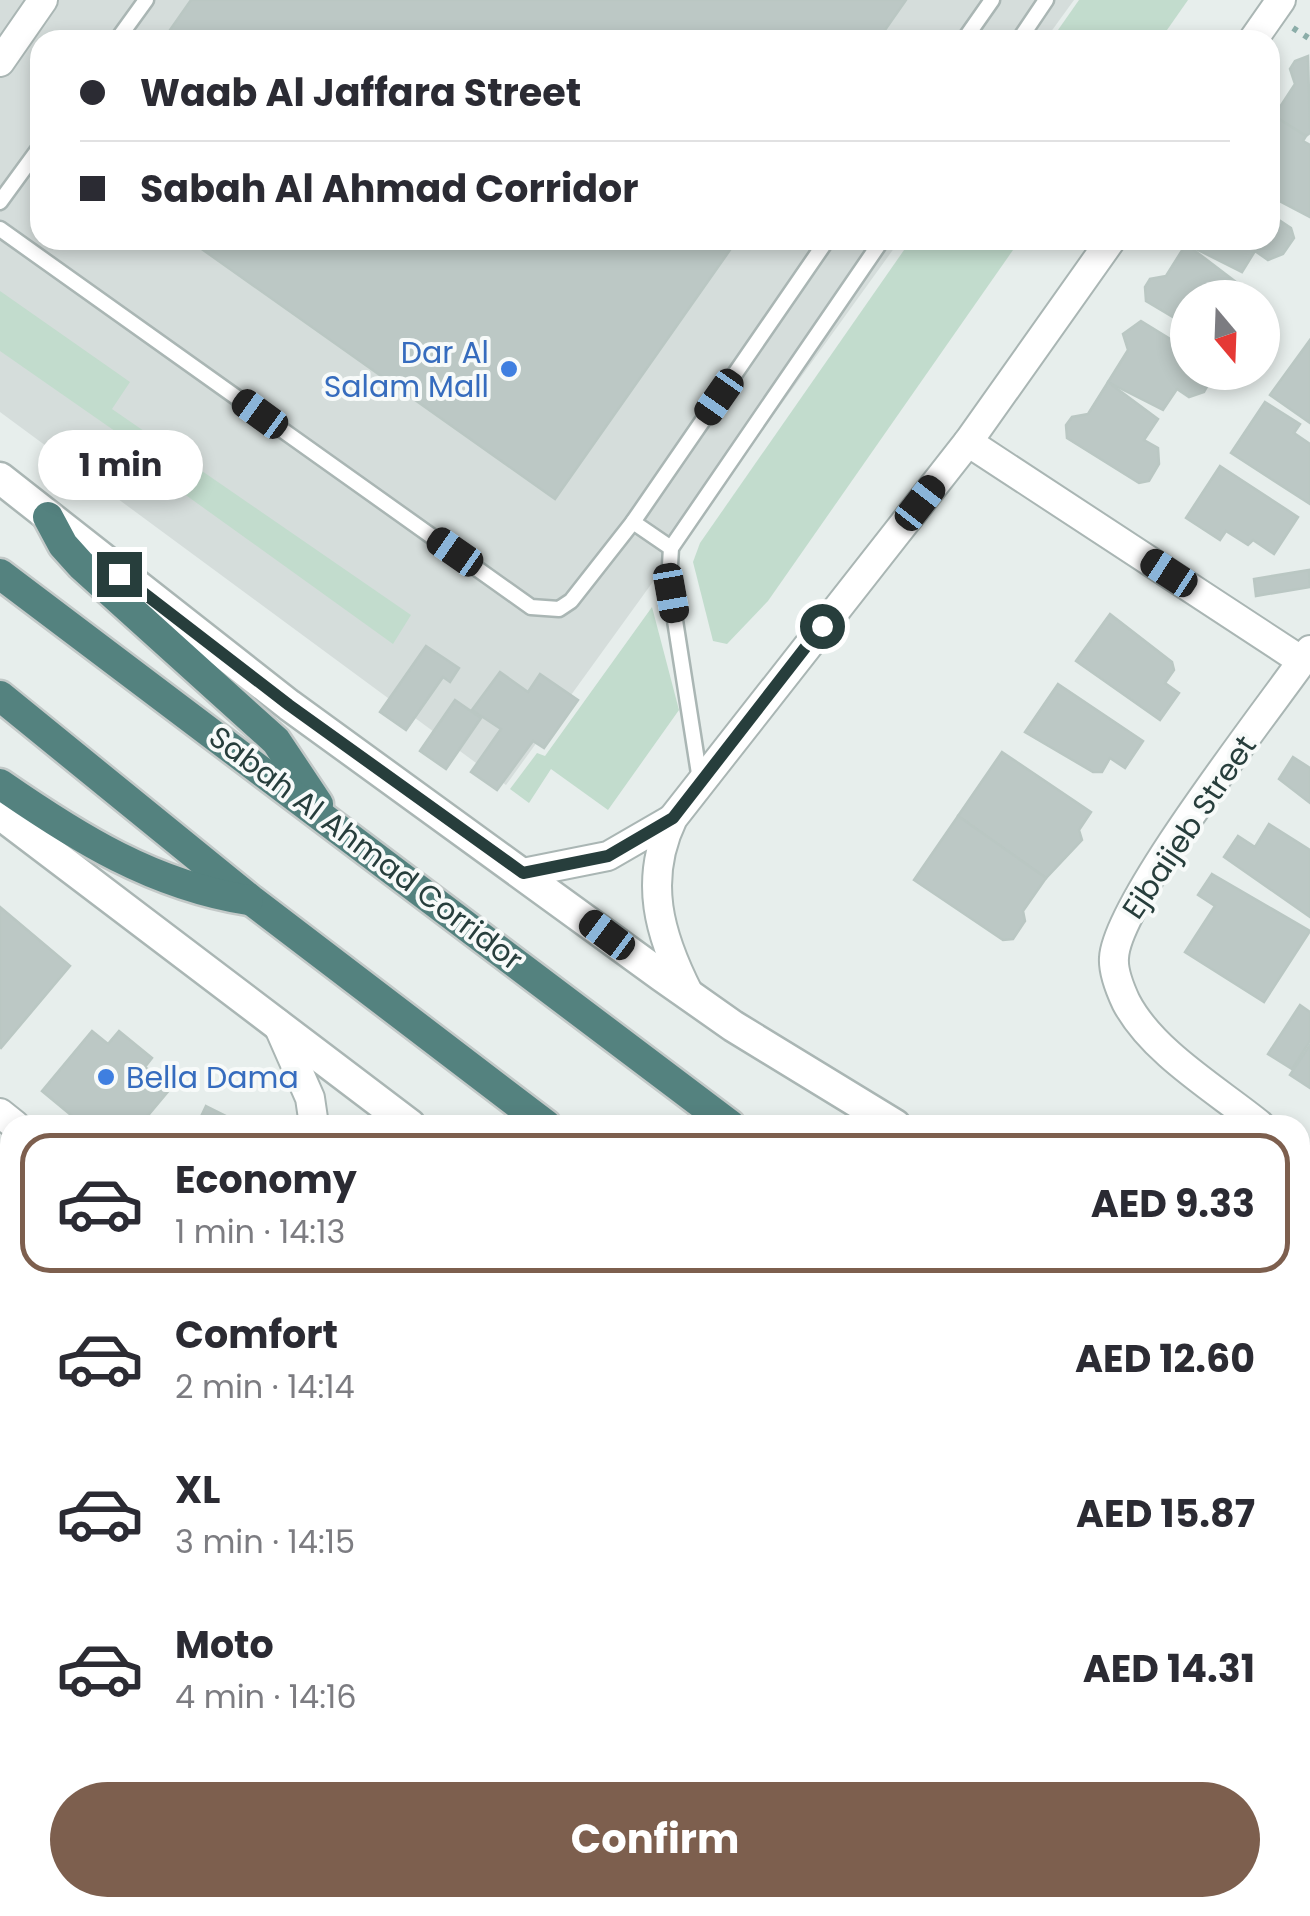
<!DOCTYPE html>
<meta charset="utf-8">
<style>
:root{--surface:#fff;--page:#f2f2f3;--text:#2b2b33;--muted:#7c7c81;--line:#e1e1e2;--accent:#7d5f4e}
body{margin:0;font-family:Poppins,sans-serif;background:var(--page);color:var(--text);height:100vh;display:flex;flex-direction:column;font-size:38px;white-space:nowrap}
*{box-sizing:border-box;margin:0}
p{font-size:32px;color:var(--muted)}
.icon{flex:none;width:55px;height:55px;fill:none;stroke:currentColor;stroke-width:2;stroke-linecap:round;stroke-linejoin:round}
.map{position:relative;flex:1;overflow:hidden}
.side{position:absolute;left:0px;top:1115px;width:1310px;height:802px;display:flex;flex-direction:column;background:var(--surface);border-radius:30px 30px 0 0;box-shadow:0 5px 15px #0003}
.side>*{flex:none}
.guide{position:absolute;left:30px;top:30px;width:1250px;height:220px;border-radius:30px;box-shadow:0 5px 15px #0003;display:grid;align-content:center;height:220px;padding:0 50px;background:var(--surface)}
.needle{width:65px;rotate:161deg}
.tools{position:absolute;left:1170px;top:280px;display:grid;gap:20px}
.tools a{display:grid;place-items:center;width:110px;height:110px;border-radius:50%;background:var(--surface);box-shadow:0 5px 15px #0003;font-size:50px}
.end{position:absolute;width:45px;height:45px;margin:-22px;border:12px solid #273e3c;background:#fff;box-shadow:0 0 0 5px #fff}
.from{border-radius:50%}
.bubble{position:absolute;height:70px;border-radius:35px;background:var(--surface);box-shadow:0 5px 15px #0003;font-size:32px;font-weight:700;line-height:70px;text-align:center}
.car{position:absolute;width:30px;height:60px;margin:-30px -15px;border-radius:12px;box-shadow:0 0 8px 2px #0007;background:linear-gradient(#222 24%,#8ab4d8 0 40%,#222 0 76%,#8ab4d8 0 86%,#222 0)}
.guide b{display:flex;align-items:center;gap:35px;height:95px;font-size:38px}
.guide b+b{border-top:2px solid var(--line)}
.guide i{width:25px;height:25px;background:var(--text)}
ul{padding:18px 0 0;list-style:none}
li{display:flex;align-items:center;gap:30px;height:140px;margin:0 20px 15px;padding:0 30px;border:5px solid transparent;border-radius:30px}
li div{flex:1}
li b{display:block;font-size:38px}
li em{font-style:normal;font-weight:700}
li.selected{border-color:var(--accent)}
li>.icon{width:90px;height:90px;stroke-width:1.5}
.action{display:flex;gap:20px;margin-top:auto;padding:20px 50px}
.action a{flex:1;height:115px;border-radius:60px;background:var(--accent);color:#fff;font-size:40px;font-weight:700;line-height:115px;text-align:center}
.map>svg:first-child{display:block}
</style>
<div class="map">
<svg width="1310" height="1916" viewBox="0 0 1310 1916">
<rect width="100%" height="100%" fill="#e7eeec"/>
<path fill="#d5dddb" d="M0 0H1074L1045 40H40V240H900L506 785 0 412Z"/>
<g fill="#c2dccd">
<path d="M1079 0H1188L1160 40H1051Z"/>
<path d="M911 240H1020L768 601 727 644 713 641 693 562 700 543Z"/>
<path d="M0 291 130 382 112 409 411 615 393 644 169 483 122 436 0 351Z"/>
<path d="M652 607 679 710 608 810 551 769 529 803 510 789 537 753 545 756Z"/>
</g>
<g fill="#bcc8c5" stroke="#bac7c3" stroke-width="2.5">
<path d="M191 0H906L878 40H163Z"/>
<path d="M1308 56 1310 133 1306 136 1274 116 1295 84 1290 69 1295 61Z"/>
<path d="M1274 116 1306 136 1303 141 1310 145V217L1270 196V123Z"/>
<path d="M1270 214 1291 228 1294 238 1283 254 1268 260 1255 251 1242 272 1186 244 1189 240H1270Z"/>
<path d="M189 240H737L555 499Z"/>
<path d="M1186 244 1236 282 1226 298H1188V326L1146 301 1145 287 1150 279 1166 276Z"/>
<path d="M1141 321 1188 350V372H1215L1204 392 1189 397 1177 389 1163 410 1108 382 1128 350 1123 334Z"/>
<path d="M1310 340V423L1270 395Z"/>
<path d="M1108 382 1158 419 1144 440 1158 448 1159 464 1149 481 1139 483 1067 438 1066 425 1072 417 1088 414Z"/>
<path d="M1265 402 1300 424 1294 433 1310 444V504L1231 453Z"/>
<path d="M1220 466 1298 517 1274 554 1253 540 1248 545 1226 531 1220 540 1186 518Z"/>
<path d="M1309 570 1310 587 1256 596 1254 579Z"/>
<path d="M1110 614 1172 662 1174 670 1165 683 1179 693 1160 720 1076 661Z"/>
<path d="M426 646 459 668 450 682 443 677 406 730 380 712Z"/>
<path d="M500 672 528 692 540 674 578 700 544 748 533 741 497 790 471 772 501 729 472 710Z"/>
<path d="M1058 684 1143 741 1125 768 1110 758 1102 772H1093L1025 732Z"/>
<path d="M455 700 481 718 446 769 420 751Z"/>
<path d="M1002 752 1091 812 1079 830 1082 840 1046 878 958 816Z"/>
<path d="M1293 757 1310 768V803L1279 779Z"/>
<path d="M958 816 1046 878 1023 911 1025 921 1013 939 1003 940 914 880Z"/>
<path d="M1269 824 1310 850V917L1224 857 1238 836 1255 847Z"/>
<path d="M1212 874 1310 931 1264 1002 1185 952 1215 906 1198 895Z"/>
<path d="M0 907 70 966 1 1048 0 1047Z"/>
<path d="M1300 1005 1310 1012V1041L1292 1069 1268 1054Z"/>
<path d="M92 1031 108 1044 119 1031 152 1058 145 1067 171 1088 140 1125H83L42 1091Z"/>
<path d="M1310 1045V1088L1290 1075Z"/>
<path d="M206 1106 236 1121 234 1125H197Z"/>
<path d="M0 1242 10 1245V1314L0 1321Z"/>
<path d="M0 1377 10 1382V1444L0 1439Z"/>
<path d="M0 1504 10 1509V1563L5 1572 0 1570Z"/>
<path d="M21 1908H171L167 1916H16Z"/>
<path d="M198 1908H227L244 1916H194Z"/>
<path d="M1107 1908H1186L1179 1916H1100Z"/>
</g>
<g fill="none" stroke-linecap="round" stroke-linejoin="round">
<defs>
<g id="service">
<path d="M117 40 146 0"/>
<path d="M964 40 992 0"/>
<path d="M1019 40 1046 0"/>
<path d="M0 202 40 147"/>
<path d="M0 229 531 607 559 609 571 601 633 522 827 240"/>
<path d="M633 522 671 548"/>
<path d="M700 780 669 582 671 548 882 240"/>
</g>
<g id="minor">
<path d="M1253 40 1281 0"/>
<path d="M0 62 43 0"/>
<path d="M968 442 1302 661"/>
<path d="M523 873 608 856 672 819"/>
<path d="M689 994C659 935 643 880 673 818L968 442 1111 240"/>
<path d="M277 1023 310 1098 314 1125"/>
<path d="M0 1113 15 1125"/>
<path d="M1260 1125C1217 1090 1152 1052 1126 1002 1120 989 1113 971 1114 958 1116 903 1271 706 1310 650"/>
<path d="M1300 1157 1310 1166"/>
<path d="M0 1779 10 1760"/>
<path d="M424 1908 440 1916"/>
<path d="M963 1908 973 1916"/>
<path d="M840 1916 845 1908"/>
</g>
<g id="tertiary">
<path d="M0 478 289 705 662 976 733 1026 895 1125"/>
<path d="M0 814 410 1125"/>
<path d="M1300 1442 1310 1450"/>
<path d="M1300 1847 1310 1856"/>
</g>
<g id="trunk">
<path d="M48 517 63 545 81 565 276 741 318 804"/>
<path d="M0 574 730 1125"/>
<path d="M0 696 251 900 546 1125"/>
<path d="M0 784C78 838 153 885 248 900"/>
<path d="M1300 1596 1310 1604"/>
<path d="M1300 1745 1310 1754"/>
</g>
</defs>
<use href="#service" stroke="#aab6b4" stroke-width="19"/>
<use href="#minor" stroke="#aab6b4" stroke-width="32"/>
<use href="#tertiary" stroke="#aab6b4" stroke-width="35"/>
<use href="#trunk" stroke="#c3c9c8" stroke-width="35"/>
<path stroke="#8bada8" stroke-width="6" stroke-dasharray="5 8" stroke-linecap="butt" d="M1293 28 1310 39"/>
<use href="#service" stroke="#fff" stroke-width="14"/>
<use href="#minor" stroke="#fff" stroke-width="28"/>
<use href="#tertiary" stroke="#fff" stroke-width="30"/>
<use href="#trunk" stroke="#54827f" stroke-width="30"/>
</g>
<g fill="none" stroke-linecap="round" stroke-linejoin="round">
<path stroke="#273e3c" stroke-width="12" d="M119 574 289 705 523 873 608 856 673 818 822 626"/>
</g>
<g fill="#3f7fe0" stroke="#f7faf9" stroke-width="4">
<circle cx="509" cy="369" r="10"/>
<circle cx="106" cy="1077" r="10"/>
</g>
<g text-anchor="middle" dominant-baseline="central" stroke-width="8" stroke-linejoin="round" paint-order="stroke">
<g font-size="30" fill="#366cbe" stroke="#f7faf9" text-anchor="end">
<text x="489" y="352">Dar Al<tspan x="489" dy="34">Salam Mall</tspan></text>
<text x="126" y="1077" text-anchor="start">Bella Dama</text>
</g>
<g font-size="30" fill="#273e3c" stroke="#f7faf9">
<text transform="translate(1189 827) rotate(-56)">Ejbaijeb Street</text>
<text transform="translate(366 848) rotate(37)">Sabah Al Ahmad Corridor</text>
</g>
</g>
</svg>
<div class="tools">
<a><svg class="needle" viewBox="-14 -14 28 28"><path d="M0-13l5 13h-10z" fill="#e53935"/><path d="M0 13l5-13h-10z" fill="#7c7c81"/></svg></a>
</div>
<i class="end from" style="left:822px;top:626px"></i>
<i class="end" style="left:119px;top:574px"></i>
<div class="bubble" style="left:38px;top:430px;width:165px">1 min</div>
<i class="car" style="left:719px;top:397px;rotate:215deg"></i>
<i class="car" style="left:260px;top:414px;rotate:306deg"></i>
<i class="car" style="left:920px;top:503px;rotate:38deg"></i>
<i class="car" style="left:455px;top:552px;rotate:305deg"></i>
<i class="car" style="left:1169px;top:573px;rotate:303deg"></i>
<i class="car" style="left:671px;top:593px;rotate:170deg"></i>
<i class="car" style="left:607px;top:935px;rotate:307deg"></i>
<div class="guide">
<b><i class="from"></i>Waab Al Jaffara Street</b>
<b><i></i>Sabah Al Ahmad Corridor</b>
</div>
<section class="side">
<ul>
<li class="selected"><svg class="icon" aria-label="car" viewBox="0 0 24 24"><path d="M5 17H2v-5l4-1 3-4h7l3 4 3 1v5h-3M9 17h6M6 11h13"/><circle cx="7" cy="17" r="2"/><circle cx="17" cy="17" r="2"/></svg><div><b>Economy</b><p>1 min · 14:13</p></div><em>AED 9.33</em></li>
<li><svg class="icon" aria-label="car" viewBox="0 0 24 24"><path d="M5 17H2v-5l4-1 3-4h7l3 4 3 1v5h-3M9 17h6M6 11h13"/><circle cx="7" cy="17" r="2"/><circle cx="17" cy="17" r="2"/></svg><div><b>Comfort</b><p>2 min · 14:14</p></div><em>AED 12.60</em></li>
<li><svg class="icon" aria-label="car" viewBox="0 0 24 24"><path d="M5 17H2v-5l4-1 3-4h7l3 4 3 1v5h-3M9 17h6M6 11h13"/><circle cx="7" cy="17" r="2"/><circle cx="17" cy="17" r="2"/></svg><div><b>XL</b><p>3 min · 14:15</p></div><em>AED 15.87</em></li>
<li><svg class="icon" aria-label="car" viewBox="0 0 24 24"><path d="M5 17H2v-5l4-1 3-4h7l3 4 3 1v5h-3M9 17h6M6 11h13"/><circle cx="7" cy="17" r="2"/><circle cx="17" cy="17" r="2"/></svg><div><b>Moto</b><p>4 min · 14:16</p></div><em>AED 14.31</em></li>
</ul>
<div class="action"><a>Confirm</a></div>
</section>
</div>
